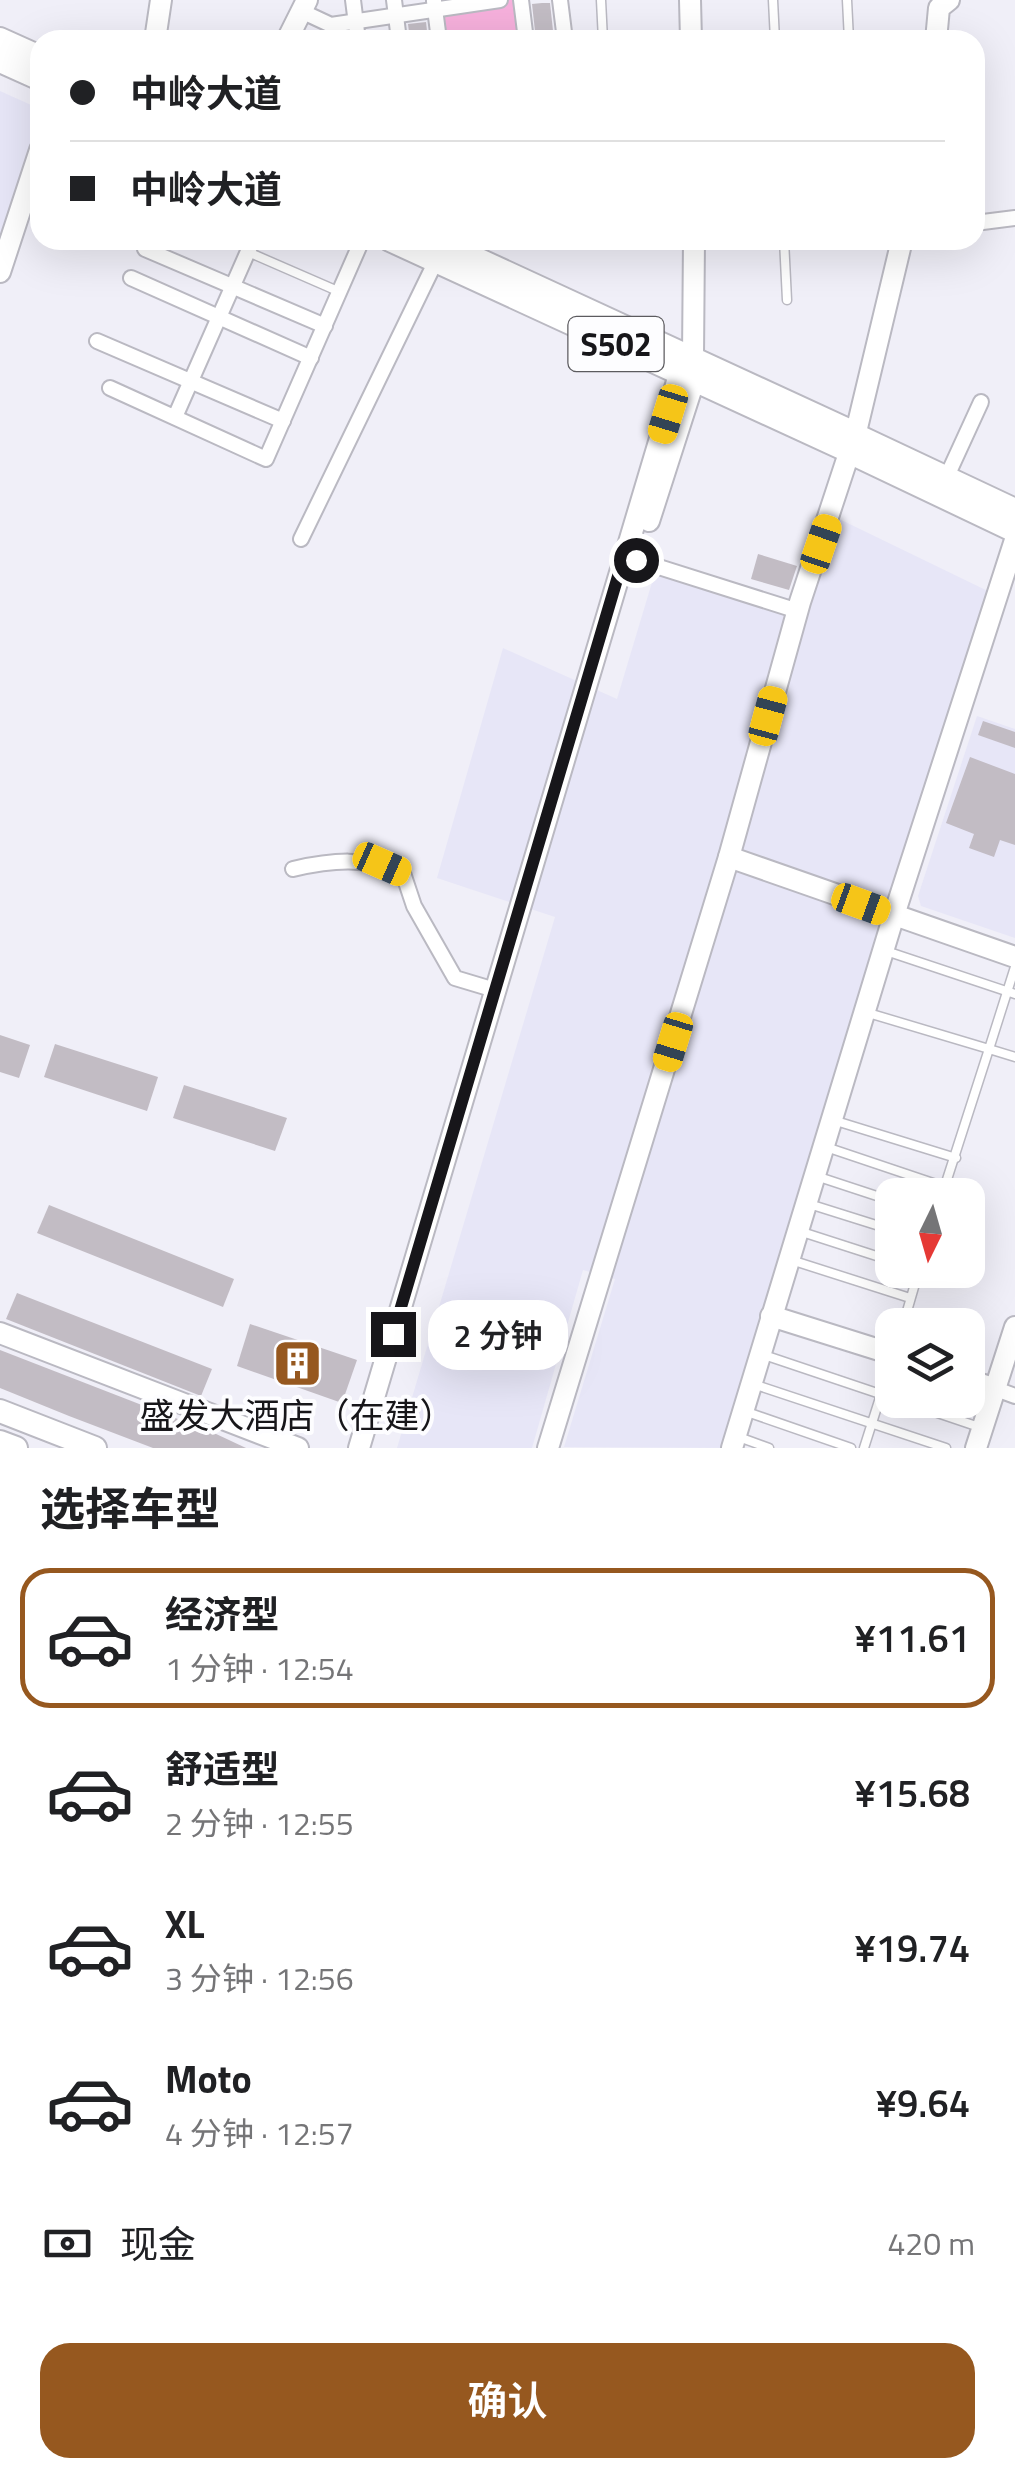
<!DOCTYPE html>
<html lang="zh">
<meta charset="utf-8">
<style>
:root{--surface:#fff;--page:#f6f6f6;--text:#202124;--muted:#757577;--line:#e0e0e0;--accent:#96581f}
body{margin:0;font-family:"Titillium Web","Noto Sans SC",sans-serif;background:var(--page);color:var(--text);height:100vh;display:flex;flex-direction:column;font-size:38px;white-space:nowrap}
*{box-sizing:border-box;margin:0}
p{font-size:32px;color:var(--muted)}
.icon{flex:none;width:55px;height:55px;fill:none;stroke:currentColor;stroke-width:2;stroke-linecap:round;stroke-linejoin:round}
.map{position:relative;height:1448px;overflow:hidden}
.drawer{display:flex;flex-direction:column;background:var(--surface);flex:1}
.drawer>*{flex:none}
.guide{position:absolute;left:30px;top:30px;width:955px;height:220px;border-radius:30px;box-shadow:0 10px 40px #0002;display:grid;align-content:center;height:220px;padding:0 40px;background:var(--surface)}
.needle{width:65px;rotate:185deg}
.buttons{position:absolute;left:875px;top:1178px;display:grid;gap:20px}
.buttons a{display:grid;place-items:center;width:110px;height:110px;border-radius:20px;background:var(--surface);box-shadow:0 10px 40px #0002;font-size:50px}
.end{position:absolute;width:45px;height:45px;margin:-22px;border:12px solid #17161a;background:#fff;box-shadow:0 0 0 5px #fff}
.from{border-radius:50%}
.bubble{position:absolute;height:70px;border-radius:30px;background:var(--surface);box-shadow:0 10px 40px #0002;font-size:32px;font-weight:600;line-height:70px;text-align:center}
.car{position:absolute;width:30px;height:60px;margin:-30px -15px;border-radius:12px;box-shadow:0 0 8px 2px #0007;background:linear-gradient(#f5c518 24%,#345 0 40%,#f5c518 0 76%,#345 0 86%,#f5c518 0)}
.guide b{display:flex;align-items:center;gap:35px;height:95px;font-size:38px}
.guide b+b{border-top:2px solid var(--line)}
.guide i{width:25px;height:25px;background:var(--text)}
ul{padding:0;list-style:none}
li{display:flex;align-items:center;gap:30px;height:140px;margin:0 20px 15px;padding:0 20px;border:5px solid transparent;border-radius:30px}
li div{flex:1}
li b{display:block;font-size:38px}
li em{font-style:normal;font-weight:600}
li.current{border-color:var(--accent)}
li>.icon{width:90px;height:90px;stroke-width:1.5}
h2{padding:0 40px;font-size:45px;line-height:120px}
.pay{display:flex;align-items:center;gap:25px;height:110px;padding:0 40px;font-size:38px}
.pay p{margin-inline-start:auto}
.primary-button{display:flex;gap:20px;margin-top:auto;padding:20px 40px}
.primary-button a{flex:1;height:115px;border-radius:30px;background:var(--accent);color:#fff;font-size:40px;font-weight:600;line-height:115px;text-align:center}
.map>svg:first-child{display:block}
</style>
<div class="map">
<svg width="1015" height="1448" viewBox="0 0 1015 1448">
<rect width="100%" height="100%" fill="#f0eff8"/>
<g fill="#e7e6f7">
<path d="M0 91 40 109V122L0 242Z"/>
<path d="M831 515 994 594 732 1448 564 1447 615 1279 583 1270 532 1448H397L555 917 437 878 503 648 617 699 659 559 800 602Z"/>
<path d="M977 716 1015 729V938L921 906 918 896Z"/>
</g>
<path fill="#f6b0dc" d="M500 0H521L526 40H439L435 8Z"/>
<g fill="#c2bcc4">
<path d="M542 3H550L554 40H536L532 4Z"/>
<path d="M426 22 428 40H410L408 24Z"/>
<path d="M758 554 797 566 789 590 751 579Z"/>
<path d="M983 721 1015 732V748L978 735Z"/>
<path d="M970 757 1015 774V845L1000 840 994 857 969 848 974 834 946 823Z"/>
<path d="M0 1035 30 1045 19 1078 0 1072Z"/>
<path d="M55 1044 158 1077 147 1111 44 1077Z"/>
<path d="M184 1085 287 1118 275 1151 173 1118Z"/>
<path d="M49 1205 234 1279 223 1307 37 1233Z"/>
<path d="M17 1293 212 1369 201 1396 6 1319Z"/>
<path d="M250 1324 357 1360 342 1403 237 1366Z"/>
<path d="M0 1350 214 1433 246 1448H153L69 1416 0 1388Z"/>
</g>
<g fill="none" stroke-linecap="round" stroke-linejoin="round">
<defs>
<g id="lane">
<path d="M601 0 603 40"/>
<path d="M773 0 775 40"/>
<path d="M847 0 849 40"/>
<path d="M784 240 787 300"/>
<path d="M248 252 340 292"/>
<path d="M886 951 1015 994"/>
<path d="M865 1012 989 1049 1015 967"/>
<path d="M836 1121 956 1158"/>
<path d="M826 1147 945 1187"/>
<path d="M816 1176 892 1201"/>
<path d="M942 1195 989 1049 1015 1057"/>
<path d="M806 1203 892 1230"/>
<path d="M802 1232 892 1261"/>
<path d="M791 1260 910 1298"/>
<path d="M903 1325 919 1270"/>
<path d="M764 1355 892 1398"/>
<path d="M756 1385 946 1448"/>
<path d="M899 1400 982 1428"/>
<path d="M747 1412 851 1448"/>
<path d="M736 1436 769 1448"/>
<path d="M864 1448 892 1360"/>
</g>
<g id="street">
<path d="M353 0 358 40"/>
<path d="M394 0 399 40"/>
<path d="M521 0 526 40"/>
<path d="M560 0 565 40"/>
<path d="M434 1 439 40"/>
<path d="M301 11 331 25 500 0"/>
<path d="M975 223 1015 218"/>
<path d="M145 249 325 326"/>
<path d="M131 278 311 358"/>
<path d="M97 341 283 421"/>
<path d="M110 388 266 459 362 240"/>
<path d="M175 417 253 240"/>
<path d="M948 474 981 402"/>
<path d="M301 539 432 269"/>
<path d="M624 556 798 611"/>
<path d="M293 869C332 860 366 857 403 873L414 906 455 978 495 990"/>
<path d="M996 1389 1015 1396"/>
</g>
<g id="secondary">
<path d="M690 0 691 40"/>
<path d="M155 40 161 0"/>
<path d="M287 40 307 0"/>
<path d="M936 40 939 8 949 0"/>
<path d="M0 272 40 150"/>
<path d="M693 357 694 240"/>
<path d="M649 521 693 384"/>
<path d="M729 857 1015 957"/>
<path d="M771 1316 892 1354"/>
<path d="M0 1333 298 1448"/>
<path d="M968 1380 996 1389"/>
<path d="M359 1448 678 378"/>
<path d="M548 1448 729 857 800 602 856 432 902 240"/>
<path d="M732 1448 894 915 1015 540"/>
<path d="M976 1448 1015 1327"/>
</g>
<g id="primary">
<path d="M0 39 40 57"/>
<path d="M0 61 40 79"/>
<path d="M390 240 842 448"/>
<path d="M436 240 848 430"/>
<path d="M862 438 1015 510"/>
<path d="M849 452 1015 531"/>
<path d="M0 1411 95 1448"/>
<path d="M0 1442 16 1448"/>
</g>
</defs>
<use href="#lane" stroke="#bab9c2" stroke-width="11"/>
<use href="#street" stroke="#bab9c2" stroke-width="18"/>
<use href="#secondary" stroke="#bab9c2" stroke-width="24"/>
<use href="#primary" stroke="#bab9c2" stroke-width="26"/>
<use href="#lane" stroke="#fff" stroke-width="8"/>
<use href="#street" stroke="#fff" stroke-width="14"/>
<use href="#secondary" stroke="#fff" stroke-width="20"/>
<use href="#primary" stroke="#fff" stroke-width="22"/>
</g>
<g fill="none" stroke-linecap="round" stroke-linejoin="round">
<path stroke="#17161a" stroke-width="12" d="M393 1334 624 556 636 560"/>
</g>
<defs>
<symbol id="building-square" viewBox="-11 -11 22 22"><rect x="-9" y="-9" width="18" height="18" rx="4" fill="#96581f" stroke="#fdfdff"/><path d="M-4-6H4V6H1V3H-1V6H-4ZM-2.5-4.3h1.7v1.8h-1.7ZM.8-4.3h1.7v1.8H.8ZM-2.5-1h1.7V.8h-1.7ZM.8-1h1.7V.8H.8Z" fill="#fff"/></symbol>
</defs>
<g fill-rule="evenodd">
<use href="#building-square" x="270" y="1336" width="55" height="55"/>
</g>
<g text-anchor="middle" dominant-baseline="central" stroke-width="8" stroke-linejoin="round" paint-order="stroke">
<rect fill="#fdfdff" stroke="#5c5b5f" stroke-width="2.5" x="568.5" y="317" width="95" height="54" rx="8"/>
<g font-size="32" font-weight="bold" fill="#17161a">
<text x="616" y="344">S502</text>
</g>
<g font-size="35" fill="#17161a" stroke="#fdfdff">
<text x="297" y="1415">盛发大酒店（在建）</text>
</g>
</g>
</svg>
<div class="buttons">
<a><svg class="needle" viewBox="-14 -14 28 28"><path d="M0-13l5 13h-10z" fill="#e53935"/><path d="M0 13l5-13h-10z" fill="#757577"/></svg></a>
<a><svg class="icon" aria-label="layers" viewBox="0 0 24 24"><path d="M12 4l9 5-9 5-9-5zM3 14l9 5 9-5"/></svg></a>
</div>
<i class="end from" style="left:636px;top:560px"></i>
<i class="end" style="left:393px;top:1334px"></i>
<div class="bubble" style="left:428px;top:1300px;width:140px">2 分钟</div>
<i class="car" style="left:668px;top:414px;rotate:197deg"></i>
<i class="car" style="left:821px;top:544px;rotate:19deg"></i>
<i class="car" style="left:768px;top:716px;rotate:15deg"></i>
<i class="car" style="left:382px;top:864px;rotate:114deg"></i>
<i class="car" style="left:861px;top:904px;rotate:110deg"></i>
<i class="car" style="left:673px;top:1042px;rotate:197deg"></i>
<div class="guide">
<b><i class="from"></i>中岭大道</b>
<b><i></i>中岭大道</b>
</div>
</div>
<section class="drawer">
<h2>选择车型</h2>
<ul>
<li class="current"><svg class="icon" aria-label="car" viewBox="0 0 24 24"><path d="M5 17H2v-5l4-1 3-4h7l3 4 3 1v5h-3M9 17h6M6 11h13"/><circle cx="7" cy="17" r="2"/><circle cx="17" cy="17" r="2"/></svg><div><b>经济型</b><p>1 分钟 · 12:54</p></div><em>¥11.61</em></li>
<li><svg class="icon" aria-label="car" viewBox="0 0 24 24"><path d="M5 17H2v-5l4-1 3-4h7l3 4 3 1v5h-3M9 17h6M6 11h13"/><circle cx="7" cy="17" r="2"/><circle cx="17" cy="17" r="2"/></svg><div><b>舒适型</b><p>2 分钟 · 12:55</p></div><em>¥15.68</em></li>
<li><svg class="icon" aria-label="car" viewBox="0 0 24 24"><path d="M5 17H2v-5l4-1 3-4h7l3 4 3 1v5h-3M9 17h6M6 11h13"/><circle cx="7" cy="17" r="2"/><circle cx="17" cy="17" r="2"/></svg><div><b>XL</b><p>3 分钟 · 12:56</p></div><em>¥19.74</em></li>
<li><svg class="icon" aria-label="car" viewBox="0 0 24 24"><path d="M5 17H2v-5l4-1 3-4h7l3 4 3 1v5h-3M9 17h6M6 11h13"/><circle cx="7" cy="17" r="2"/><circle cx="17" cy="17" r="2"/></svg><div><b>Moto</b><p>4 分钟 · 12:57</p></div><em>¥9.64</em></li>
</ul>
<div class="pay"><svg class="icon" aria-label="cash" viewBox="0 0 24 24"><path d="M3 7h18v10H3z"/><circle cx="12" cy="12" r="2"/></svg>现金<p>420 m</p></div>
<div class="primary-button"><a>确认</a></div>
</section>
